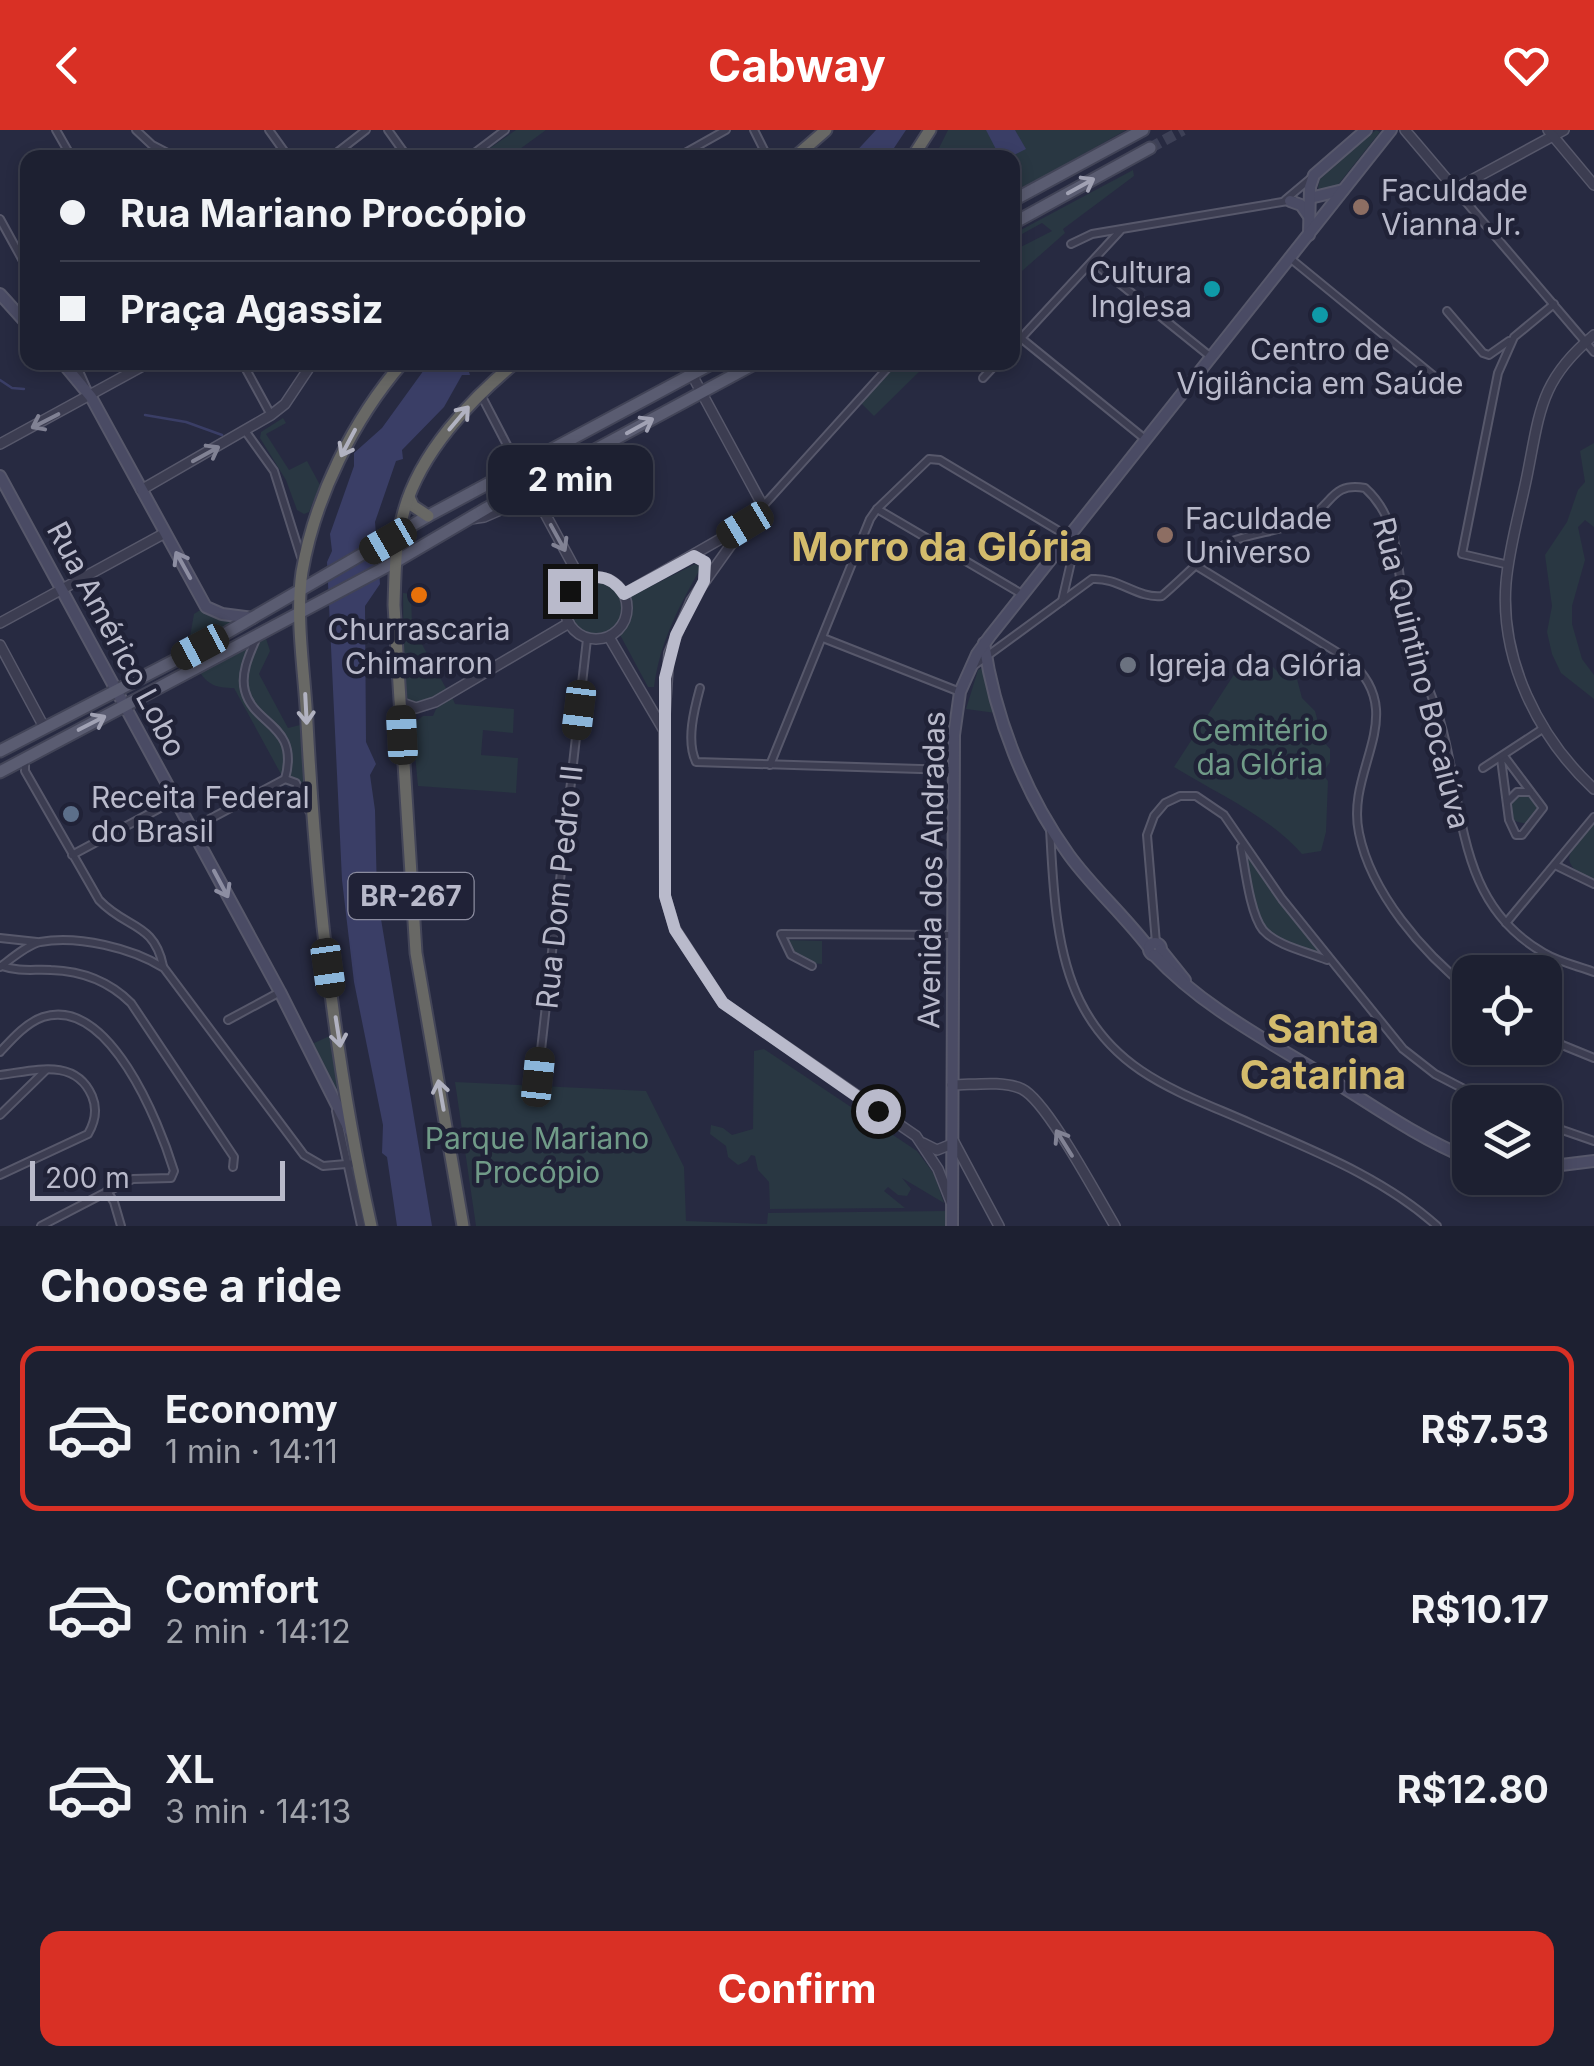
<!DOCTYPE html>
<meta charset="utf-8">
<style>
:root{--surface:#1d2031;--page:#2a2d3d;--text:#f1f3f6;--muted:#a0a3ab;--line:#3b3e4d;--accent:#d93025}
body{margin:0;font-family:Inter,sans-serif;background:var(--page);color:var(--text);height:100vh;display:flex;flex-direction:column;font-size:38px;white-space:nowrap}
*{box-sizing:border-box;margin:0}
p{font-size:32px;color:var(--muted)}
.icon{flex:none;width:55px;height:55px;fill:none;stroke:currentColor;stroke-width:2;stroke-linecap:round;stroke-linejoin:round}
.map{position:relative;height:1096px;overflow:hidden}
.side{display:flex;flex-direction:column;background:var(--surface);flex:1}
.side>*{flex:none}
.top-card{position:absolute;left:20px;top:20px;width:1000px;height:220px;border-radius:20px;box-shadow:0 5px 15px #0003,0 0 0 2px var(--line);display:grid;align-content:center;height:220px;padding:0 40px;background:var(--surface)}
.tools{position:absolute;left:1452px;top:825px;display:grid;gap:20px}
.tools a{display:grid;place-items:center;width:110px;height:110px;border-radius:20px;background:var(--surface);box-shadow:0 5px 15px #0003,0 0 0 2px var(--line);font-size:50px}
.scale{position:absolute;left:30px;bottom:25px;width:255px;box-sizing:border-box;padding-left:10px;border:5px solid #b9bacb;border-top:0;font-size:28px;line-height:35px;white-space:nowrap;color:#b9bacb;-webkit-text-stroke:8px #202237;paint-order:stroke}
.end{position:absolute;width:45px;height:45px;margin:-22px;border:12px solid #b9bacb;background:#111;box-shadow:0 0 0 5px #111}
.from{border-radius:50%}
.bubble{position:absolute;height:70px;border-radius:20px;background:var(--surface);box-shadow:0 5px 15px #0003,0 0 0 2px var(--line);font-size:32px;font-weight:700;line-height:70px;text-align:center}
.car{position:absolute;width:30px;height:60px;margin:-30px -15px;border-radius:12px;box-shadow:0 0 8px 2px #0007;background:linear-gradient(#222 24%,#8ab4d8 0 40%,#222 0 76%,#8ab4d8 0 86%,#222 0)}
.top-card b{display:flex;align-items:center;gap:35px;height:95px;font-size:38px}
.top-card b+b{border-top:2px solid var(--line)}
.top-card i{width:25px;height:25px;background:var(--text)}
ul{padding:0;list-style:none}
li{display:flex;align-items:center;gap:30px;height:165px;margin:0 20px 15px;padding:0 20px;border:5px solid transparent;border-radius:20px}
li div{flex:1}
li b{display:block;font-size:38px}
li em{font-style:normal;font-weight:700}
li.current{border-color:var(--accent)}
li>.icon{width:90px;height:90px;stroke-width:1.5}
h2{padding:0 40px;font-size:45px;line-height:120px}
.cta{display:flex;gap:20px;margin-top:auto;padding:20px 40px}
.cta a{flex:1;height:115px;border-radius:20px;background:var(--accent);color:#fff;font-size:40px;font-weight:700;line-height:115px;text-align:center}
header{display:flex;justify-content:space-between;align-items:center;height:130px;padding:0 40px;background:var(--accent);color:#fff;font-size:45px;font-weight:700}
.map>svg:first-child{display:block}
</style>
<header><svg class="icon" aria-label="back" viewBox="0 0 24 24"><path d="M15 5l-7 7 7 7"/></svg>Cabway<svg class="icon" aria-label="heart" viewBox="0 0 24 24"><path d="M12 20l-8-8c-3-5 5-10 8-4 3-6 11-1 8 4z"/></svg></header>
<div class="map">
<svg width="1594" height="1096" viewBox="0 0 1594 1096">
<rect width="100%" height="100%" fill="#272a41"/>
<g fill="#293742">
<path d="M516 0H546L509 27H477Z"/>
<path d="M948 0H1126L1013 64 1012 28H934Z"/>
<path d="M1376 0 1380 2 1333 61 1322 62 1318 58 1320 49Z"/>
<path d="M1133 40 1134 46 1063 99 1065 103 1013 149V121L1052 101 1042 93 1013 109V104Z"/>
<path d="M893 233H928L874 286 858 270Z"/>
<path d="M283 288 286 293 266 304 289 340 307 331 320 355 309 382 304 384 297 380 286 350 260 308 261 302Z"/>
<path d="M1594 313V397L1585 390 1578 397 1585 430 1572 476V494L1582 529 1594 545V569L1561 543 1552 524 1547 502 1552 476 1545 425 1567 392 1578 360 1585 352 1580 321Z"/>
<path d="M695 434 700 437 699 441C677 480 660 513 654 557H648L618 501C534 547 558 381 630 467Z"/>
<path d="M403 463 411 464 412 496 448 562 421 575 404 570Z"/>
<path d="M205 477 252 488 188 518 194 484Z"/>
<path d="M264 502 270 521 259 544 288 598 304 594 311 683 301 659 286 648C299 594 244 584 245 550 246 536 254 519 259 505Z"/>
<path d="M256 506 245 537 246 566C266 588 297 615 282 646L234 558C216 558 207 555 198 539Z"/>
<path d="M1246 526 1273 537 1282 546 1296 545 1302 568 1315 581 1323 611 1330 619V632L1322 644 1328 651 1326 702 1321 721 1302 724C1269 686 1216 663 1174 637Z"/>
<path d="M982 538 984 540 996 583 966 579 978 540Z"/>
<path d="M452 567 455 574 514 579 513 603 483 600 481 625 518 628 516 663 418 656 412 594 423 586H433L436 579Z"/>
<circle cx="1523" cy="678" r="15"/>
<path d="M1594 692V751C1552 731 1572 721 1594 692Z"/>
<path d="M1246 724 1320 824C1306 818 1288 814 1275 806 1252 791 1251 749 1246 724Z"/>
<path d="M785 810 822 811V834C803 833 794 828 785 810Z"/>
<path d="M334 904 347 981 312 914Z"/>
<path d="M764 919 917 1021 934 1044 944 1073 902 1048 911 1059 907 1066 898 1065 888 1057 884 1061 905 1078 770 1079 769 1052 758 1040 755 1026 751 1025 747 1031 738 1035 728 1027 726 1016 710 1004 711 995 723 998 732 1005 753 999 754 921Z"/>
<path d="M455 952 646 961 684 1037 686 1091 767 1094 768 1083 947 1081V1096H476Z"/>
</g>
<g fill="#3a3e66">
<path d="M876 0H906L888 27H851Z"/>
<path d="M986 0H1015L1026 19 1010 27H1000Z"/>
<path d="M429 233H475L468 239 470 245H462L444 277 402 320 403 329 396 331 375 392 380 454 365 476 366 612 376 634 370 645 375 680 377 765 432 1096H397L387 1027 382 1023 383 995 354 852 342 750 327 432 332 421 330 404 354 336V323L382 298Z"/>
</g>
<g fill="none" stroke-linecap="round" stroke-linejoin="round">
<g stroke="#3a3e66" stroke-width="2.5">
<path d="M0 250 12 258 24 259"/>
<path d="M145 285 186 292 222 305"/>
</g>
<path stroke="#3d4056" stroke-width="11" stroke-dasharray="11 5.5" stroke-linecap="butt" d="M1150 18 1183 0"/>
<defs>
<g id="minor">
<path d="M56 0 72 28"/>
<path d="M136 0 152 15 177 28"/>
<path d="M269 0 289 28"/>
<path d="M388 0 408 28"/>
<path d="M754 0 768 28"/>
<path d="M330 28 366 0"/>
<path d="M468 28 505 0"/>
<path d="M676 28 726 0"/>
<path d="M1455 59 1594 222"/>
<path d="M1285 70 1310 49"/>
<path d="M0 89 28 140"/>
<path d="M1071 114 1092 104 1294 70"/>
<path d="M1291 129 1451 260"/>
<path d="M1093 132 1211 227"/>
<path d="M1447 181 1483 223 1489 225 1509 211"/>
<path d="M1022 209 1145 309"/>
<path d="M1012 218 1120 101"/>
<path d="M75 232 86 257"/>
<path d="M242 232 271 285"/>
<path d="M983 248 998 232"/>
<path d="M480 263 518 336"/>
<path d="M246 302 274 341 301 427"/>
<path d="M763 376 893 232"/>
<path d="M877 379 1022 464"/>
<path d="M1195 435 1348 529C1412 584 1345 638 1359 703 1371 763 1423 823 1470 860"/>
<path d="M1509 435 1462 424 1498 243 1514 207 1554 174"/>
<path d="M257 507C250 523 240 543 245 561 254 596 300 594 285 649"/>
<path d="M823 508 960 562"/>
<path d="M972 537 1092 449C1118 447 1138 469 1162 466 1185 447 1203 424 1230 412 1255 402 1283 401 1307 389 1333 375 1331 352 1365 358 1404 393 1396 446 1406 493 1413 528 1432 560 1441 594 1465 679 1456 773 1544 823 1559 832 1578 836 1594 842"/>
<path d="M700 558C694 580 686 611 696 632L952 640"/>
<path d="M1501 629 1509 690 1516 705H1522L1543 678 1504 626"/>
<path d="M25 630V641L99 770C126 799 154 792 163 836"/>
<path d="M770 635 870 389 877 379 929 329 940 330 1069 407 1074 419 1062 471"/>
<path d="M1483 638 1544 598"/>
<path d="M285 649 296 653 309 681"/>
<path d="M1507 672 1517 662H1530"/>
<path d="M1050 698C1053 753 1055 821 1080 871 1116 944 1180 962 1250 993 1314 1021 1384 1048 1437 1096"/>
<path d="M191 699 285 649"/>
<path d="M1241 717C1245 738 1250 784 1263 800 1277 816 1308 822 1327 830"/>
<path d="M72 725 175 670"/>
<path d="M1555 735 1594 754"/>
<path d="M1506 793 1594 687"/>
<path d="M0 808 37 812"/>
<path d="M1156 813 1147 705 1154 686 1165 673 1180 666H1196L1224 685 1282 769 1403 919 1435 944 1489 972"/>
<path d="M2 836C19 842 34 839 51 840 82 841 109 851 131 873L234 1027 233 1037"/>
<path d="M812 836 791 825 781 804 952 805"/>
<path d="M0 837C11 829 27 815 40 812 78 805 132 818 164 838L304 1025 323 1036 358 1033"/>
<path d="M228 890 280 862"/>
<path d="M1545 908 1594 928"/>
<path d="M0 922C12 909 26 893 43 887 109 866 159 992 174 1041L171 1048 133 1049 122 1054 41 1096"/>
<path d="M0 945C34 941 75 927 92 966 98 980 95 992 88 1004L0 1045"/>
<path d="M538 947 587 509"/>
<path d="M336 981 361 1096"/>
<path d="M0 985 46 940"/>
<path d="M1545 994 1594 1011"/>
<path d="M107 1061 114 1072 121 1096"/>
</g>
<g id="tertiary">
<path d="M1405 0 1455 59 1564 0"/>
<path d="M1548 0 1594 55"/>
<path d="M1594 205C1540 250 1540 281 1527 346 1520 381 1509 417 1506 453 1500 530 1538 607 1594 659"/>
<path d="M685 232 763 376 745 395 691 471 669 523 664 599 665 766 675 799 723 873 916 1006 938 1039 951 1072"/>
<path d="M0 314 150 232"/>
<path d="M141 360 271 285 285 274 313 232"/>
<path d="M470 389 484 387 535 365 581 450"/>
<circle cx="596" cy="478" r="31"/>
<path d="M624 464 738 399"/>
<path d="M0 493 165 403"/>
<path d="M609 507 663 599"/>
<path d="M0 515 44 597"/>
<path d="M399 572 416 578 435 572 569 493"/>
<path d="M952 955C973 955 1002 950 1022 959 1047 971 1098 1068 1115 1096"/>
<path d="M953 1010 999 1096"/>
<path d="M923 1013 937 1020 952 1014"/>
</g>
<g id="secondary">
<path d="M1310 68 1343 60"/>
<path d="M1290 71 1301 75 1308 85"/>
<path d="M1309 105 1310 57 1314 45 1366 0"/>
<path d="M0 164 28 195"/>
<path d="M62 232 91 267 206 477 222 484 253 488"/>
<path d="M0 346 280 862 350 1001"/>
<path d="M984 513C995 588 1025 664 1069 725 1093 758 1124 785 1149 818"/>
<circle cx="1155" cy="819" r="6"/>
<path d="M1161 820 1185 850"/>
<path d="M1154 825C1202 877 1270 912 1330 949 1375 977 1420 1009 1470 1029"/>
<path d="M1545 1037 1594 1031"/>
<path d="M952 1096 954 605 960 562 977 524 990 506 1391 0"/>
</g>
<g id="primary">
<path d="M1012 71 1143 0"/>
<path d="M1012 94 1150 18"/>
<path d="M0 621 216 509 428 386 715 232"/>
<path d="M0 642 395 432 487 378 758 232"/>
</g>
<g id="trunk">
<path d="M794 28 826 0"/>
<path d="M912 28 930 0"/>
<path d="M409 367 413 376 428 386"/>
<path d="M371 1096C334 931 316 761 307 593 305 545 295 490 302 442 315 367 353 290 403 232"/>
<path d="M463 1096 416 823 394 475C395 444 395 412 404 381 420 323 470 270 516 232"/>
</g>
</defs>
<use href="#minor" stroke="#57586b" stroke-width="10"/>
<use href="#tertiary" stroke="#57586b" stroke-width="12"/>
<use href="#secondary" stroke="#57586b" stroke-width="14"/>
<use href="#primary" stroke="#424457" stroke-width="15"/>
<use href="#trunk" stroke="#434558" stroke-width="15"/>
<use href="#minor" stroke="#3c3d51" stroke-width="6"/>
<use href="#tertiary" stroke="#3c3d51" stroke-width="9"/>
<use href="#secondary" stroke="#4a4b64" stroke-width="10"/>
<use href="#primary" stroke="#5a5c71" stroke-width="11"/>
<use href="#trunk" stroke="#686865" stroke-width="11"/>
</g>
<defs><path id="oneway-shaft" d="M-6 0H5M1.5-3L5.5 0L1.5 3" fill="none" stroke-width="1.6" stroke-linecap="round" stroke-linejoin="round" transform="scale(2.5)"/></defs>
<g stroke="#a1a2b4">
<use href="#oneway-shaft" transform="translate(1081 56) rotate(-29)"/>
<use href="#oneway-shaft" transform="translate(640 296) rotate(-29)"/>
<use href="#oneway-shaft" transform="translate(92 593) rotate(-27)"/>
</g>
<g stroke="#b1b2c1">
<use href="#oneway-shaft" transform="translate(459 288) rotate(-50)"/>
<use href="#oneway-shaft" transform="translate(348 313) rotate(118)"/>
<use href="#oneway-shaft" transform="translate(306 579) rotate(87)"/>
<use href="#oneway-shaft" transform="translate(338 902) rotate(81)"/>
<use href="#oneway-shaft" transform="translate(441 965) rotate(-100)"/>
</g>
<g stroke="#818294">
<use href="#oneway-shaft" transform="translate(45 291) rotate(153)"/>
<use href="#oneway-shaft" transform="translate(206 324) rotate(-29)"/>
<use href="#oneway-shaft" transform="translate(558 408) rotate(61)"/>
<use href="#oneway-shaft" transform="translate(1064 1013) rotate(-122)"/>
</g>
<g stroke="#8d8ea2">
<use href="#oneway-shaft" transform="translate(183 435) rotate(-119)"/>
<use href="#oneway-shaft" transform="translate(221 754) rotate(62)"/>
</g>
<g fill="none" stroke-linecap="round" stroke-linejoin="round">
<path stroke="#b9bacb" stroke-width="12" d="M570 461C587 442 609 442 624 464L694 426 705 432 704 451 676 505 665 548V766L675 800 723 873 878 981"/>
</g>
<g fill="#8d6e63" stroke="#202237" stroke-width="4">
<circle cx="1361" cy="77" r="10"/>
<circle cx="1165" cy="405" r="10"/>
</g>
<g fill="#0f9aa8" stroke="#202237" stroke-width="4">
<circle cx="1212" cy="159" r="10"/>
<circle cx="1320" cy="185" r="10"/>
</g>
<circle fill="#e8710a" stroke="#202237" stroke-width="4" cx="419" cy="465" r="10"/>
<circle fill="#6b7280" stroke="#202237" stroke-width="4" cx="1128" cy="535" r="10"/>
<circle fill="#5c6f8a" stroke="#202237" stroke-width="4" cx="71" cy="684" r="10"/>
<g text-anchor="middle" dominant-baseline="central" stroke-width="9" stroke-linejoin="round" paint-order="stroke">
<rect fill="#202237" stroke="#8b8c9f" stroke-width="2.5" x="348.5" y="743" width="125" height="46" rx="8"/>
<g font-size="28" font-weight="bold" fill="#b9bacb">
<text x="411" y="766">BR-267</text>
</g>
<g font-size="30" fill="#b9bacb" stroke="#202237" text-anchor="start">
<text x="1381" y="60">Faculdade<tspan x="1381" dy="34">Vianna Jr.</tspan></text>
<text x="1192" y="142" text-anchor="end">Cultura<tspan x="1192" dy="34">Inglesa</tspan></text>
<text x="1320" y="219" text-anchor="middle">Centro de<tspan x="1320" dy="34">Vigilância em Saúde</tspan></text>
<text x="1185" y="388">Faculdade<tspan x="1185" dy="34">Universo</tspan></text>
<text x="419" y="499" text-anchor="middle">Churrascaria<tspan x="419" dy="34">Chimarron</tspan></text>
<text x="1148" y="535">Igreja da Glória</text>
<text x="91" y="667">Receita Federal<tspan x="91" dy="34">do Brasil</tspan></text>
</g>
<g font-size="30" fill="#b9bacb" stroke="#202237">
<text transform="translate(117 509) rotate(62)">Rua Américo Lobo</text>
<text transform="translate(1422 543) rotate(76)">Rua Quintino Bocaiúva</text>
<text transform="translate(931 740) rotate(-89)">Avenida dos Andradas</text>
<text transform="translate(559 757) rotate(-84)">Rua Dom Pedro II</text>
</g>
<g font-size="30" fill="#709b88" stroke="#202237">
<text x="1260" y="600">Cemitério<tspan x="1260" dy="34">da Glória</tspan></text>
<text x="537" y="1008">Parque Mariano<tspan x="537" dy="34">Procópio</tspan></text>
</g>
<g font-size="40" font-weight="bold" fill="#d3bb6c" stroke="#202237">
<text x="942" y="416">Morro da Glória</text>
<text x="1323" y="898">Santa<tspan x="1323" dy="46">Catarina</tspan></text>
</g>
</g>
</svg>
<div class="tools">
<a><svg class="icon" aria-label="locate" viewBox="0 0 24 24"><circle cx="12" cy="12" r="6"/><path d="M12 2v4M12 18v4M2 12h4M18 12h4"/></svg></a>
<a><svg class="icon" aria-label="layers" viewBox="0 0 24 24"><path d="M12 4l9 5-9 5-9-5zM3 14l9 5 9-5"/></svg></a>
</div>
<div class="scale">200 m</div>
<i class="end from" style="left:878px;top:981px"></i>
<i class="end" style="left:570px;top:461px"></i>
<div class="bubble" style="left:488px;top:315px;width:165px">2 min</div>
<i class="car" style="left:745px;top:395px;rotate:239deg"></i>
<i class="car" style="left:388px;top:411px;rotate:240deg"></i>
<i class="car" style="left:200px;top:517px;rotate:242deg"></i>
<i class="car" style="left:579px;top:580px;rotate:187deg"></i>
<i class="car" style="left:402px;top:605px;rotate:357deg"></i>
<i class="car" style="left:328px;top:838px;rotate:172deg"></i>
<i class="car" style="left:538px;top:947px;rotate:6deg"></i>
<div class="top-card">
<b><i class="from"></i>Rua Mariano Procópio</b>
<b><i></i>Praça Agassiz</b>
</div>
</div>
<section class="side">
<h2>Choose a ride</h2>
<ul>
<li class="current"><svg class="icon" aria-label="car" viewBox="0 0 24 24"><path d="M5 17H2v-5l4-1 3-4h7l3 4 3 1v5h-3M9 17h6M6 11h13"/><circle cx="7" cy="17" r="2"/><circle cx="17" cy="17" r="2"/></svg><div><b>Economy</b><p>1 min · 14:11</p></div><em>R$7.53</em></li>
<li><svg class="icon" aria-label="car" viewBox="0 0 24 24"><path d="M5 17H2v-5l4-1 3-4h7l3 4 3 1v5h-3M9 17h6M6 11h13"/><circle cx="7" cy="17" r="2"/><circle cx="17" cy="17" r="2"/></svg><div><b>Comfort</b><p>2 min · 14:12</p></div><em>R$10.17</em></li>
<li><svg class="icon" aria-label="car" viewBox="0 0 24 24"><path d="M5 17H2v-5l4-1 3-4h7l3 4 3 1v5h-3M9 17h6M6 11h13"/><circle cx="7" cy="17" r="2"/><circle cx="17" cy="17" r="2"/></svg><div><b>XL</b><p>3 min · 14:13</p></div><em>R$12.80</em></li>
</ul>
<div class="cta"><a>Confirm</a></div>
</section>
